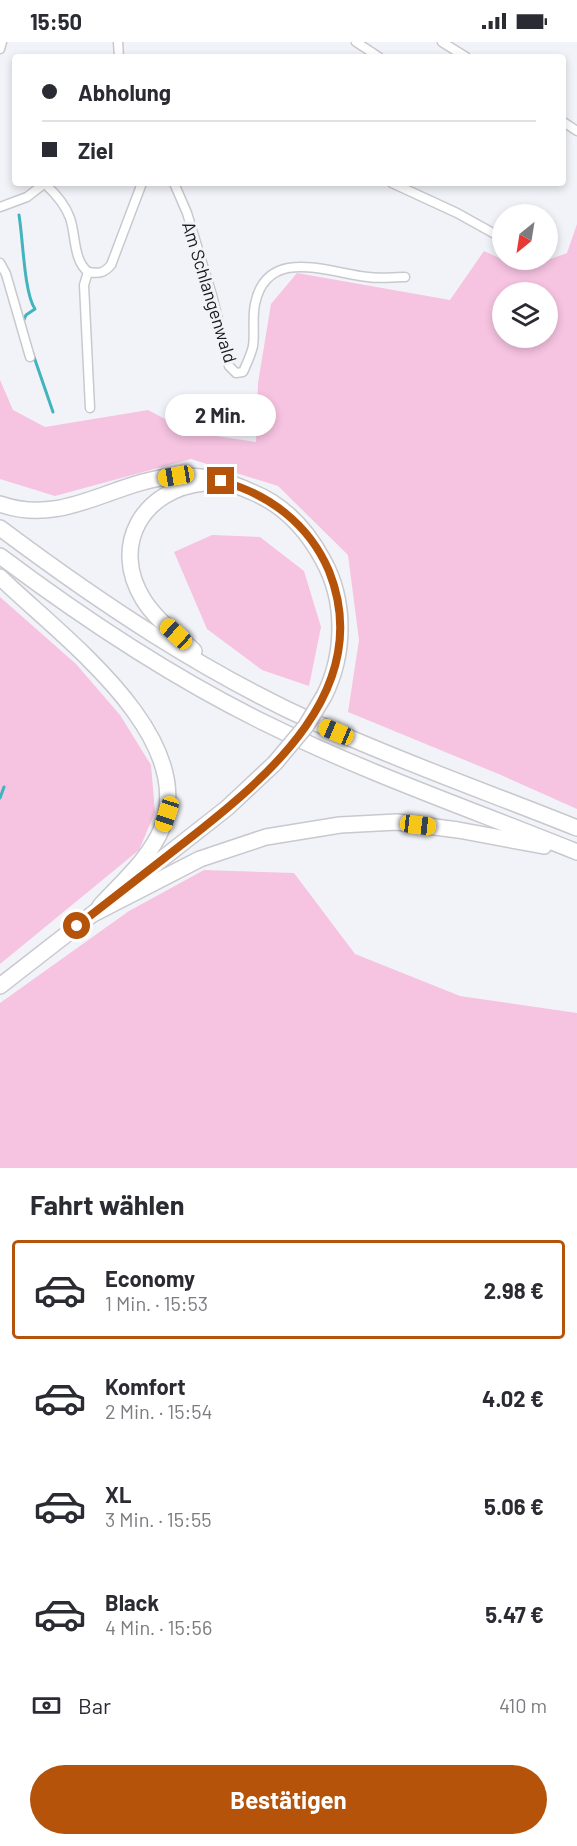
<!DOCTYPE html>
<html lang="de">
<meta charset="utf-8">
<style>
:root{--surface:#fff;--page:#f7f7f7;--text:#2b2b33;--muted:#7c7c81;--line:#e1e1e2;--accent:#b45309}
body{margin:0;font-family:Barlow,sans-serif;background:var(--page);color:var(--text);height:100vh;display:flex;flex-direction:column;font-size:22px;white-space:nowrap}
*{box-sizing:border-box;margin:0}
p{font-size:20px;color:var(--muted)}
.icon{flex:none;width:33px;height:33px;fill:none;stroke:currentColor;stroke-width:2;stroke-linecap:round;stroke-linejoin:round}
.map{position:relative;height:1126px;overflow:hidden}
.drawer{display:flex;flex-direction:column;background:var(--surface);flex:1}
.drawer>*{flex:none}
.top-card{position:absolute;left:12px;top:12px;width:554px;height:132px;border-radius:6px;box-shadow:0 3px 9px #0003;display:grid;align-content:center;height:132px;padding:0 30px;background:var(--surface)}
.needle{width:39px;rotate:210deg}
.controls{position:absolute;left:492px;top:162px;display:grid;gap:12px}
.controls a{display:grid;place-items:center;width:66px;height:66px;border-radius:50%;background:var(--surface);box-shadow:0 3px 9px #0003;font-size:30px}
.end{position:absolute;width:27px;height:27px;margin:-14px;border:8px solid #b45309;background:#fff;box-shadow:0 0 0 3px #fff}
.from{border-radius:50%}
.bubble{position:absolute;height:42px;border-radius:21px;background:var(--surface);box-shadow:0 3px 9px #0003;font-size:20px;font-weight:700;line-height:42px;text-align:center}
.car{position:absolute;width:18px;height:36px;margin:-18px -9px;border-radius:8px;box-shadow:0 0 4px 2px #0007;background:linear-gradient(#f5c518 24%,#345 0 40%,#f5c518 0 76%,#345 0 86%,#f5c518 0)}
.top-card b{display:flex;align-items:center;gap:21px;height:57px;font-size:22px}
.top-card b+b{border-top:2px solid var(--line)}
.top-card i{width:15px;height:15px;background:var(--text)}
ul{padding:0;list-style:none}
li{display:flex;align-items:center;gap:18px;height:99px;margin:0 12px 9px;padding:0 18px;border:3px solid transparent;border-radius:6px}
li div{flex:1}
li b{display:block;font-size:22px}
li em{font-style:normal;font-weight:700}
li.on{border-color:var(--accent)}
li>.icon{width:54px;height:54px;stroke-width:1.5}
h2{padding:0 30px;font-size:27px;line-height:72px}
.pay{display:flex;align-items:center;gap:15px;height:66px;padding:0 30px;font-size:22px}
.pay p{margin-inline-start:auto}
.primary-button{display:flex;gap:12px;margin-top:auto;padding:12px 30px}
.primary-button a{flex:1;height:69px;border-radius:36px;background:var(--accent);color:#fff;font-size:24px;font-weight:700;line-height:69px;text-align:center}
.status{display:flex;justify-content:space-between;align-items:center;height:42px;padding:0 30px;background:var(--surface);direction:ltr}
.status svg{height:16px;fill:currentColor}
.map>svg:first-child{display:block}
</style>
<div class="status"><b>15:50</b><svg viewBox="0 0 49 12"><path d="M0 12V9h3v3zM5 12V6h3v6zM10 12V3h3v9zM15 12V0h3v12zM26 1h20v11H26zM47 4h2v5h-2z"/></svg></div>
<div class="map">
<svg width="577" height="1126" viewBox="0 0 577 1126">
<rect width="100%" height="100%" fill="#f2f3f8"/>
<g fill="#f6c3e1" fill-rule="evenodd">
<path d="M577 182V767L501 733 348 670 359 598 348 513 278 444 191 417 55 454 0 437V338L13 368 45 385 148 368 190 390 256 400 258 341 271 262 297 231 450 258 484 209 523 227 567 211ZM502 250H548V296H502Z"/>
<path d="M212 493 260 495 304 529 321 585 309 644 262 628 207 587 174 510Z"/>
<path d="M0 555 76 622 120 673 151 723 155 770 139 808 0 922Z"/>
<path d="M204 828 294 831 355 912 460 954 577 971V1126H0V961L129 869Z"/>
</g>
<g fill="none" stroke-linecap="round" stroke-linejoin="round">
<g stroke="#43b4bd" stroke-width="3">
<path d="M19 173C23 196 24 251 35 267L26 273 23 280"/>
<path d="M33 312 53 370"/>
<path d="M0 756 4 745"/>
</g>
<defs>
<g id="minor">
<path d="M118 0 119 15"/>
<path d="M356 0 379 15"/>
<path d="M442 0 466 15"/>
<path d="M0 7 2 0"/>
<path d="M562 79 577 89"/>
<path d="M174 141 187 171 212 253 229 324 236 331 243 330C247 321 251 313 253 304 255 290 252 276 255 262 267 203 329 231 368 235 380 237 393 235 405 235"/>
<path d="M392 141 457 171 502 196"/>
<path d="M45 142C56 152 65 162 70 176 76 193 73 218 88 230"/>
<path d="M0 165 27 155 45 141"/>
<path d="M0 221 6 232 30 315"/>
<path d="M88 230 84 243 90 366"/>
<path d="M88 230C99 232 104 231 111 223L142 141"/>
</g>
<g id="motorway">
<path d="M0 462C66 485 113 438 177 434 202 433 229 439 252 450 284 463 307 488 323 518 346 559 345 612 324 654"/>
<path d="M0 486C99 560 203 630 316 681 401 720 490 751 577 786"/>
<path d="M0 514C84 577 171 635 265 681 366 731 473 768 577 810"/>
<path d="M0 535C58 592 198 692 162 786 150 816 121 841 100 864"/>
<path d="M194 609C177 593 156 578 143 557 110 503 143 447 204 441"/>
<path d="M125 846 227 766 275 721"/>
<path d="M93 872 200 817 266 795 340 783 397 780 458 788 544 804"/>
<path d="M0 944 99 867"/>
</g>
</defs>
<use href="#minor" stroke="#c8c9ce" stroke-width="11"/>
<use href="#motorway" stroke="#c8c9ce" stroke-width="18"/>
<use href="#minor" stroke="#fff" stroke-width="8"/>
<use href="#motorway" stroke="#fff" stroke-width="15"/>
<defs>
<path id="motorway-bridge" d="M275 721 306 684 324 654"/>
</defs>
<use href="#motorway-bridge" stroke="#c8c9ce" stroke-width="18" stroke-linecap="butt"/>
<use href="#motorway-bridge" stroke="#fff" stroke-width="15"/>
</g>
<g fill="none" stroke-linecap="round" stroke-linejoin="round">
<path stroke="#b45309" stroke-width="8" d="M77 884C113 856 149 828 185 800 267 736 376 647 329 529 309 482 269 452 221 439"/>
</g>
<g text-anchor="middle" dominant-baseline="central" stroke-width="6" stroke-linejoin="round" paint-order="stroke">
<g font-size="18" fill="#191a1b" stroke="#f2f3f8">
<text transform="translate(210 250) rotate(73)">Am Schlangenwald</text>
</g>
</g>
</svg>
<div class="controls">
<a><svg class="needle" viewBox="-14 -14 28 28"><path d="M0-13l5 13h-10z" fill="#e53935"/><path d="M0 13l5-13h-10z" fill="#7c7c81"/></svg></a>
<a><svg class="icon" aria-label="layers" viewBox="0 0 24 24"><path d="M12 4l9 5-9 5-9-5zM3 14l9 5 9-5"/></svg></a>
</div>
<i class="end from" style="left:77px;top:884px"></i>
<i class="end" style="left:221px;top:439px"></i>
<div class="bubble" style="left:165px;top:352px;width:111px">2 Min.</div>
<i class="car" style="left:176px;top:434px;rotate:260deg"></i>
<i class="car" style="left:176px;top:592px;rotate:312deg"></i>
<i class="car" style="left:336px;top:690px;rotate:293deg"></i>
<i class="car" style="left:167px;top:772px;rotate:198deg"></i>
<i class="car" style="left:418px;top:783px;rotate:97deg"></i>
<div class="top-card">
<b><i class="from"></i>Abholung</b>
<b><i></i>Ziel</b>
</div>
</div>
<section class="drawer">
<h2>Fahrt wählen</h2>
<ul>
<li class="on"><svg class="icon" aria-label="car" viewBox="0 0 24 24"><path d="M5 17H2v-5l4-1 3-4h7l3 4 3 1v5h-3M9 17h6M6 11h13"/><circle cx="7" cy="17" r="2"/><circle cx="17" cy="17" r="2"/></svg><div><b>Economy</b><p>1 Min. · 15:53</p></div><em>2.98 €</em></li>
<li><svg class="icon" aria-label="car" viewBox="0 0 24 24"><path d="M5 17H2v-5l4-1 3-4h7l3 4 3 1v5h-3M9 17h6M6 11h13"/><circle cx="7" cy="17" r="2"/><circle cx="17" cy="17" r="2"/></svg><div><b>Komfort</b><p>2 Min. · 15:54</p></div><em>4.02 €</em></li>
<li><svg class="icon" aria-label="car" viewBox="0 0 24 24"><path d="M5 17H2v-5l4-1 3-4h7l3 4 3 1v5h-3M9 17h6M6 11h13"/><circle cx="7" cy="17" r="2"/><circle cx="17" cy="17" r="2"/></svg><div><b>XL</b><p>3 Min. · 15:55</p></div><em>5.06 €</em></li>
<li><svg class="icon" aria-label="car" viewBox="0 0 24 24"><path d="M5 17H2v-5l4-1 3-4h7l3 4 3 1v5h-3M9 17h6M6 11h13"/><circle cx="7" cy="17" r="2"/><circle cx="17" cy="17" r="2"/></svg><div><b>Black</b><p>4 Min. · 15:56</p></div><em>5.47 €</em></li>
</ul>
<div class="pay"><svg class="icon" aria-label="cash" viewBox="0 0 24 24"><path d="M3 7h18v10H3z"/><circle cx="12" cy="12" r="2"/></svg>Bar<p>410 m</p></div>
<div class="primary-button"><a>Bestätigen</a></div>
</section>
